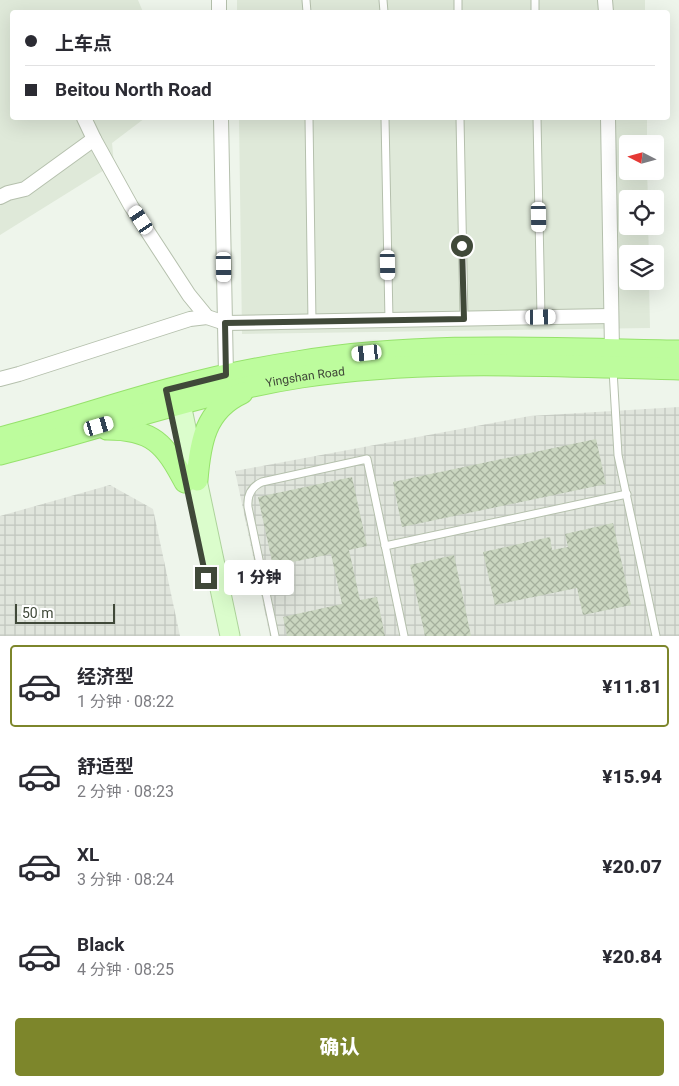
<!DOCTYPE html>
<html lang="zh">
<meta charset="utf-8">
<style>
:root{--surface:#fff;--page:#f7f7f7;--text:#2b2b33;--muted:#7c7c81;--line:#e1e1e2;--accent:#7d862b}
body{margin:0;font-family:Roboto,"Noto Sans SC",sans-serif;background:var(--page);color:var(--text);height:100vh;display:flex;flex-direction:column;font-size:19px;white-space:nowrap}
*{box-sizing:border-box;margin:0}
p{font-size:16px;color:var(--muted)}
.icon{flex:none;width:28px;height:28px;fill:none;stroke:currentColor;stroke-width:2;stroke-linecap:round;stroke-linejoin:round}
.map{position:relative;height:636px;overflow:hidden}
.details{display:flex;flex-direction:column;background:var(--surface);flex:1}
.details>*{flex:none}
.banner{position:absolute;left:10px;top:10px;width:660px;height:110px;border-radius:5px;box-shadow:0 5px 20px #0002;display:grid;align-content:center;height:110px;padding:0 15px;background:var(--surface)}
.needle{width:32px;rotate:276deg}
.controls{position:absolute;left:619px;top:135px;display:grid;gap:10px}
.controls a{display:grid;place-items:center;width:45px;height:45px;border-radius:5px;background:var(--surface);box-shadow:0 5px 20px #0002;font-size:25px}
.scale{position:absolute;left:15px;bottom:12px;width:100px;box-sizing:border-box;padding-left:5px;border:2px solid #404939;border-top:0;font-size:14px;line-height:18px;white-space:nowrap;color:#404939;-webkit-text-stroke:4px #fff;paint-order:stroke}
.end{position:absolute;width:22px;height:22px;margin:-11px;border:6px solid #404939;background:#fff;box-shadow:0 0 0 2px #fff}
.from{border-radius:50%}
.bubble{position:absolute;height:35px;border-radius:5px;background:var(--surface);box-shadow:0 5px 20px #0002;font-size:16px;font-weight:800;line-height:35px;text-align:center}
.car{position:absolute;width:15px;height:30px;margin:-15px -8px;border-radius:6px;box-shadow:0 0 4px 1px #0007;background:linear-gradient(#fff 24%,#345 0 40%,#fff 0 76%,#345 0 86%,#fff 0)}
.banner b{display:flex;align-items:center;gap:18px;height:48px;font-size:19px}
.banner b+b{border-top:1px solid var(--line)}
.banner i{width:12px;height:12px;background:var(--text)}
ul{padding:9px 0 0;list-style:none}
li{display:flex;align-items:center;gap:15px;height:82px;margin:0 10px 8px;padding:0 5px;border:2px solid transparent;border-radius:5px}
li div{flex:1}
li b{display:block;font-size:19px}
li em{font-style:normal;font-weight:800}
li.on{border-color:var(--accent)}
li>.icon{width:45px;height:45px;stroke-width:1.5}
.action{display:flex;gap:10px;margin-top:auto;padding:10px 15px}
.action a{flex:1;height:58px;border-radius:5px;background:var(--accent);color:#fff;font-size:20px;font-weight:800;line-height:58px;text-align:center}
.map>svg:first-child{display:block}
</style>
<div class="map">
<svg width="679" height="636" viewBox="0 0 679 636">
<defs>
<pattern id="industrial-grid" width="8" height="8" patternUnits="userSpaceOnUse" patternTransform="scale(1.25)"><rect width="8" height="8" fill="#e0e5dc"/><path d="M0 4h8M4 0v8" fill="none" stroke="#c1c6be"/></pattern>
<pattern id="building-cross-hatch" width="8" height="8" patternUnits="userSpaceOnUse" patternTransform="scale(1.25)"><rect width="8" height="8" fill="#cad6c0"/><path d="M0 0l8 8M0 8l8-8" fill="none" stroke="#a5b09d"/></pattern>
</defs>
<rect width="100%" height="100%" fill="#eef5eb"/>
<g fill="#dfe9d9">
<path d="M0 0H138L143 12H12V118H145L112 143 114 164 0 235Z"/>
<rect x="237" y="0" width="408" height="12"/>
<path d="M239 118H647V144H628V171H647L648 199H628V226H648L649 254H628V281H649L650 328 242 334Z"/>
</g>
<g fill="url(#industrial-grid)">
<path d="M679 407V636H270L235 471 530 416Z"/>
<path d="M110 485 153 509 180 636H0V516Z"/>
</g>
<g fill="url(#building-cross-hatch)">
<path d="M596 439 606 484 402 527 393 482Z"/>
<path d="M352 477 367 546 349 550 360 600 377 597 385 636H287L283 617 342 604 331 554 273 566 258 497Z"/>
<path d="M613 523 631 605 583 615 577 588 495 605 483 552 550 537 552 550 568 547 565 534Z"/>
<path d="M454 555 471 636H425L410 565Z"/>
</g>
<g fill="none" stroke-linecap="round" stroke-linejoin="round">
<defs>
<g id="service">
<path d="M306 0 307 12"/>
<path d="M383 0 384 12"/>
<path d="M458 0V12"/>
<path d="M535 0V12"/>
<path d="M309 118 312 322"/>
<path d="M385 118 389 320"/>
<path d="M460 118 464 319"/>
<path d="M537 118 541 317"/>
<path d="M613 370 618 455 656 636"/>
<path d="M385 546 627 494"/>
<path d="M275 636 248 507C247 495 251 487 262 482L367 459 404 636"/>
</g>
<g id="minor">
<path d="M219 0V12"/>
<path d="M605 0 606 12"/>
<path d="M84 118 94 139 131 206 189 295 207 317 225 323 611 316"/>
<path d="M221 118 226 375"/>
<path d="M608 118 612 350"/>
<path d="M0 197 8 193 25 189 94 139"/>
<path d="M0 379 19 374 190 319 207 317"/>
</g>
<path id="secondary" d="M178 390 230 636"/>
<g id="primary">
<path d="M107 429C153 429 165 444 185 482"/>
<path d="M0 438C60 423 119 402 178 387 218 376 257 368 297 362 423 341 552 349 679 351"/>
<path id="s1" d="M0 454C101 429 198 393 301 377 426 358 553 366 679 369"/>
<path d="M197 480C200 443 205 410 242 393"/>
</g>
</defs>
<use href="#service" stroke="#b5c0ad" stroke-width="9"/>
<use href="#minor" stroke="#b5c0ad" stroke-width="16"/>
<use href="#secondary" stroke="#add39b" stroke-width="21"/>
<use href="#primary" stroke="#96e26c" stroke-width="23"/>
<use href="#service" stroke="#fff" stroke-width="7"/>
<use href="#minor" stroke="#fff" stroke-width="14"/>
<use href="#secondary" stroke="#dbfdcc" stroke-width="19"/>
<use href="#primary" stroke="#bdfc9d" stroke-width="21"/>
</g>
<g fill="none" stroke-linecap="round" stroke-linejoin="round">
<path stroke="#404939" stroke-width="6" d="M206 578 166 390 226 375 225 323 464 319 462 246"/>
</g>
<g text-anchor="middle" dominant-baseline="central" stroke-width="4" stroke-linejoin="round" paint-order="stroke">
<g font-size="12" fill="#404939" stroke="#fff">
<text stroke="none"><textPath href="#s1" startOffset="315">Yingshan Road</textPath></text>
</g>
</g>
</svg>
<div class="controls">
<a><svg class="needle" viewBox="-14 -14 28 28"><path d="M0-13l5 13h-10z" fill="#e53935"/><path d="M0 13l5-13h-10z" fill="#7c7c81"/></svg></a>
<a><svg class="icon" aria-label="locate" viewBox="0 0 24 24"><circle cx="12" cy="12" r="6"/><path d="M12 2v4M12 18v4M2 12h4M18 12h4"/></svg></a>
<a><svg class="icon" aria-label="layers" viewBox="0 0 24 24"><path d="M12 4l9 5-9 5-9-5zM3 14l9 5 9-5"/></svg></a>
</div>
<div class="scale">50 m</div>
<i class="end from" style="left:462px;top:246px"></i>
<i class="end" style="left:206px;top:578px"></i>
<div class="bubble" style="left:224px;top:560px;width:70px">1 分钟</div>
<i class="car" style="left:539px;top:217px;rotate:179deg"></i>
<i class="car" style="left:141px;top:220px;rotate:327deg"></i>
<i class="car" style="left:388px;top:265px;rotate:179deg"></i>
<i class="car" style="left:224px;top:267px;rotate:179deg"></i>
<i class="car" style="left:541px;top:317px;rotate:89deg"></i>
<i class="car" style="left:367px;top:353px;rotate:264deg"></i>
<i class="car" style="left:99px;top:426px;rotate:74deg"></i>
<div class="banner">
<b><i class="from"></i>上车点</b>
<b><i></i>Beitou North Road</b>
</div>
</div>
<section class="details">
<ul>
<li class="on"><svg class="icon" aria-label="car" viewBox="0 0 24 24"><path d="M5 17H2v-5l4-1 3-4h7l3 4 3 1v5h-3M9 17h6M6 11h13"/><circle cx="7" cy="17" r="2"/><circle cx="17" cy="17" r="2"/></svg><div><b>经济型</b><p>1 分钟 · 08:22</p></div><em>¥11.81</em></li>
<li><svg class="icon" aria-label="car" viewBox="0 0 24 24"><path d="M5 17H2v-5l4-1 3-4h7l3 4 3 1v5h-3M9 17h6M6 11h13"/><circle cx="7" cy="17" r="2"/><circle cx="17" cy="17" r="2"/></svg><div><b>舒适型</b><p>2 分钟 · 08:23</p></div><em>¥15.94</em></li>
<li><svg class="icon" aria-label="car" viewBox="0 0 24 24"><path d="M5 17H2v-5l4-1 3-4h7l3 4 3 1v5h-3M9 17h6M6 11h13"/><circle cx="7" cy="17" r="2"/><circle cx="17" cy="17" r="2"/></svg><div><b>XL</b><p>3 分钟 · 08:24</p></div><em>¥20.07</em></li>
<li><svg class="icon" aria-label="car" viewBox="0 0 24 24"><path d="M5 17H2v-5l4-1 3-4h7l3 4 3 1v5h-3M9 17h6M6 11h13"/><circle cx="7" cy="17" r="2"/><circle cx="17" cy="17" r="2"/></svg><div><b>Black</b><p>4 分钟 · 08:25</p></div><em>¥20.84</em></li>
</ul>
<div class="action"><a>确认</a></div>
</section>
